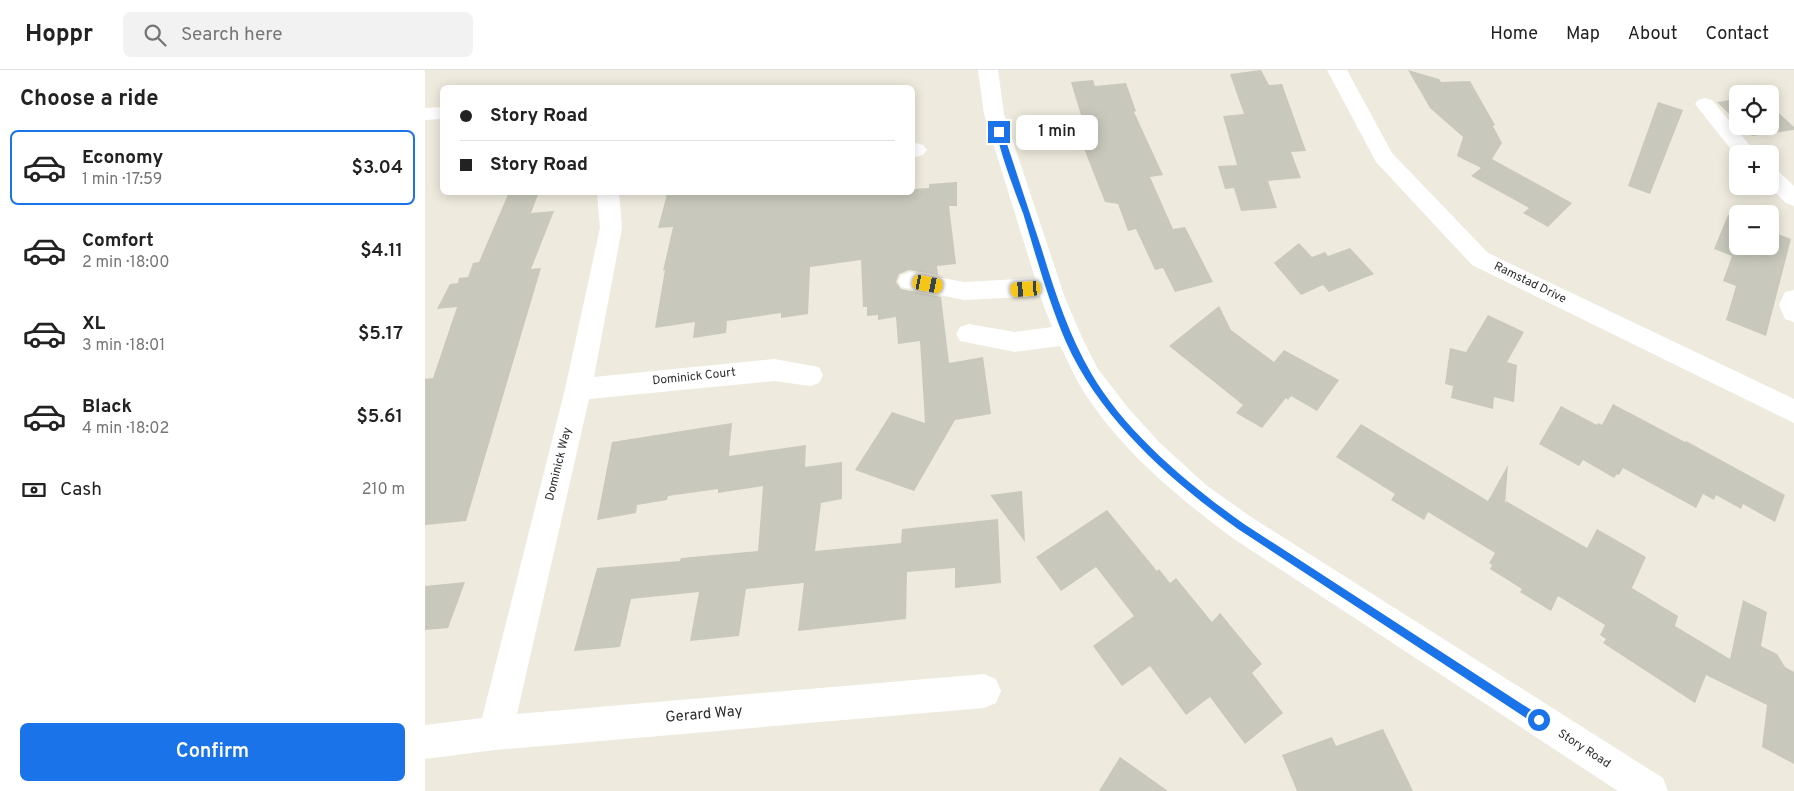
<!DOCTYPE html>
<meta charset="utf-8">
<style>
:root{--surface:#fff;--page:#f2f2f2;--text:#222;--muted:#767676;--line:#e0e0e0;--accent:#1a73e8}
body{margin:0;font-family:Overpass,sans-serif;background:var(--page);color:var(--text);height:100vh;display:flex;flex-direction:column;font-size:19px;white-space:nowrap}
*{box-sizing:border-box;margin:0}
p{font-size:16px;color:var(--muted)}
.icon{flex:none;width:28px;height:28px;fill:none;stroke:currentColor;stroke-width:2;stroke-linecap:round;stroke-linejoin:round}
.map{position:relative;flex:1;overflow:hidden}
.side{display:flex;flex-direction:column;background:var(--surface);width:425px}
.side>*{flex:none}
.top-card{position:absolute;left:15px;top:15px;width:475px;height:110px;border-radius:8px;box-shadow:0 2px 12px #0003;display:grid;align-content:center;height:110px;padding:0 20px;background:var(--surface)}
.tools{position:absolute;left:1304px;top:15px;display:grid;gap:10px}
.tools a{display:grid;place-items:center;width:50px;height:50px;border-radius:8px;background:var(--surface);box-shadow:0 2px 12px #0003;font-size:25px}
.end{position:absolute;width:22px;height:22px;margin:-11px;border:6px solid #1a73e8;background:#fff;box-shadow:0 0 0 2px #fff}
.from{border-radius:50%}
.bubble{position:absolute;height:35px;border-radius:8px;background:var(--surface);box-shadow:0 2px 12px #0003;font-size:16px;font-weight:600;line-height:35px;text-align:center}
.car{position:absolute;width:15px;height:30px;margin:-15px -8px;border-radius:6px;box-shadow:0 0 4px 1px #0007;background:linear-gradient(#f5c518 24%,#345 0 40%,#f5c518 0 76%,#345 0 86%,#f5c518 0)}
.top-card b{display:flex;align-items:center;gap:18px;height:48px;font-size:19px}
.top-card b+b{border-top:1px solid var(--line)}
.top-card i{width:12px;height:12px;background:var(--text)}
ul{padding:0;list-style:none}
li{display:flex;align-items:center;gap:15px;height:75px;margin:0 10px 8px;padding:0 10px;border:2px solid transparent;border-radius:8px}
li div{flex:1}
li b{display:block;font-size:19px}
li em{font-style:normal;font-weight:600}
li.active{border-color:var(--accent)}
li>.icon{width:45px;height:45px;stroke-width:1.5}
h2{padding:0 20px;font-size:22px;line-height:60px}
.pay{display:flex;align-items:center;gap:12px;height:55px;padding:0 20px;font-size:19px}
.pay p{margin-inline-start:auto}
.primary-button{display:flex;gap:10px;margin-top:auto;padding:10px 20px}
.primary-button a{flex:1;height:58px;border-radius:8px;background:var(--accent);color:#fff;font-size:20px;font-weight:600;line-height:58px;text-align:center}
header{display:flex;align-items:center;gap:30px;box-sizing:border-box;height:70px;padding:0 25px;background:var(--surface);border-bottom:1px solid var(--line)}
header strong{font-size:24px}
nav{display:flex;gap:28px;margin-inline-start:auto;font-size:18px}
.search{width:350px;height:45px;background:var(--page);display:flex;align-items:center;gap:12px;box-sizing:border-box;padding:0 18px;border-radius:8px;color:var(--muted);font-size:19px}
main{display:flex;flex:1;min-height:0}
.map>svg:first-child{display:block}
</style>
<header>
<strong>Hoppr</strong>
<div class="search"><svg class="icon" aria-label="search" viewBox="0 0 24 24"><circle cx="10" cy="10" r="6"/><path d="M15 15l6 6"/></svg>Search here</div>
<nav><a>Home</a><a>Map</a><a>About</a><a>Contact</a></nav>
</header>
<main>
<section class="side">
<h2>Choose a ride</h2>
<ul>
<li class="active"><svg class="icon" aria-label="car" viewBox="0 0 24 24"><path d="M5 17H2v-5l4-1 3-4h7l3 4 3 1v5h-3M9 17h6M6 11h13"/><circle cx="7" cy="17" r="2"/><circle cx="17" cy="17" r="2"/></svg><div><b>Economy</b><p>1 min · 17:59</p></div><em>$3.04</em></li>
<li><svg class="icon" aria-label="car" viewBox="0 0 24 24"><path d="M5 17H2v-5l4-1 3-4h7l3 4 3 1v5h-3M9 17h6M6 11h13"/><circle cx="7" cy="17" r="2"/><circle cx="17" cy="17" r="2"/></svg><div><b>Comfort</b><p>2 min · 18:00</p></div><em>$4.11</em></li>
<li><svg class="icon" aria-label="car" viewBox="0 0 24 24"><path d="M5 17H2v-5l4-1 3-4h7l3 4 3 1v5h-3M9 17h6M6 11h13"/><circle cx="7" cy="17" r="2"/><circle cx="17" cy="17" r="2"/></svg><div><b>XL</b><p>3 min · 18:01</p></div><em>$5.17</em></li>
<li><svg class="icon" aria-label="car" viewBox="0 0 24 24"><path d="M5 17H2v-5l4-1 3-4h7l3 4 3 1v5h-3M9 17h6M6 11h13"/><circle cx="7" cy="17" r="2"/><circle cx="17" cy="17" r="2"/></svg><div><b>Black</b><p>4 min · 18:02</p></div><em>$5.61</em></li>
</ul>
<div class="pay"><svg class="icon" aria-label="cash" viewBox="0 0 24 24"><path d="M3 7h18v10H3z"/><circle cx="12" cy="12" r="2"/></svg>Cash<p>210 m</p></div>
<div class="primary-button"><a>Confirm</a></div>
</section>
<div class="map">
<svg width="1369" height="721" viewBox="0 0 1369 721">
<rect width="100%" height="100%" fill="#eeeadd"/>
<g fill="#c9c8bc">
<path d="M836 0 844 15 857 14 881 81 866 82 876 108 843 111 852 138 816 141 809 118 800 119 793 96 812 95 798 46 819 44 805 4Z"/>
<path d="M983 0 1014 9 1016 12 1045 11 1070 55 1068 56 1077 73 1067 89 1147 133 1123 157 1098 143 1104 138 1046 106 1056 98 1032 86 1038 67 1005 38Z"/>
<path d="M668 10 670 16 701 13 711 41 709 42 738 105 725 107 748 159 760 157 788 212 750 222 738 198 730 200 711 159 703 161 693 134 680 132 654 66 662 65 646 12Z"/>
<path d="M1312 29V52L1292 32Z"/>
<path d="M1233 32 1258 40 1225 124 1203 116Z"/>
<path d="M1345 35 1369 57V60L1327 66 1317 56H1345Z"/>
<path d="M532 112V136H524L531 194 512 196 513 205 484 200 474 204 471 212 476 219 516 227 524 293 558 287 566 344 530 350 489 421 430 400 467 342 500 353 495 271 473 274 471 247 453 250V245L442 246V237H438L436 190 385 197 383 244 356 248V243L302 251 301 263 268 268 270 252 230 258 240 200 238 201 248 157 233 158 242 124 266 122H488L489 119 504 118V114Z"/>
<path d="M84 122H114L106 143 129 141 106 199 116 198 41 451 0 455V309L8 308 32 237 12 239 25 214 33 213 34 208 43 207 48 193 54 192Z"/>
<path d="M1303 145 1312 148V176H1345V161L1366 169 1341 266 1301 250 1311 216 1298 211 1307 186 1289 179Z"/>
<path d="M874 173 887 187 900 182 903 186 925 178 949 204 904 222 898 215 876 225 849 193Z"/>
<path d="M794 236 806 260 849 292 859 280 914 310 892 341 866 326 863 330 861 328 837 358 811 343 818 335 744 276Z"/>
<path d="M1063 245 1099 262 1082 292 1092 295 1089 332 1069 327 1068 339 1026 328 1028 316 1020 314 1025 278 1041 282Z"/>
<path d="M1188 334 1260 372 1261 371 1360 425 1350 452 1318 434 1316 439 1291 425 1289 430 1278 424 1271 438 1198 398 1194 405 1192 404 1189 408 1158 390 1154 396 1114 374 1136 336 1172 355 1173 353 1177 355Z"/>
<path d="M307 353 304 386 381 375 380 397 417 392V429L396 433 390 481 476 473 477 459 573 449 576 513 530 518V498L482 502 481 549 373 561 379 513 321 519 314 566 265 571 274 522 206 529 195 577 149 581 172 498 255 491 256 488 333 481 338 416 293 423V419L243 426 242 430 212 435 211 443 172 450 187 372Z"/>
<path d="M936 354 1063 431 1083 395 1080 434 1081 431 1162 478 1172 459 1221 487 1207 518 1253 546 1250 556 1305 589 1318 530 1342 542 1336 576 1352 584 1360 597 1369 602V694L1337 677 1342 635 1281 605 1270 633 1178 573 1181 569 1175 565 1180 555 1133 526 1126 541 1095 522 1097 519 1065 499 1067 495 1064 493 1070 483 1003 442 999 450 966 430 970 424 911 387Z"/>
<path d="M597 421 600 472 565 425Z"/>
<path d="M682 440 732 501 734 499 745 513 751 508 787 552 795 543 837 594 827 603 858 643 820 674 785 627 761 645 725 596 697 616 668 576 709 546 671 497 636 521 611 487Z"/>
<path d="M40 512 23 558 0 560V516Z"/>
<path d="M958 659 988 721H872L857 685 907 667 911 676Z"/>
<path d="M695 687 743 721H674Z"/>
</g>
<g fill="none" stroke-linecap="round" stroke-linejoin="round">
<g fill="#fff" fill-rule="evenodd">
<path d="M553 0H573L579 44 640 228 659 272 673 299 704 339 734 372 781 415 826 447 1238 708 1243 721H1193L806 467C749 424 691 376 654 314 647 302 642 288 635 276L590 282 535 271 531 264 535 257 544 254 590 262 627 257 615 226 539 230 476 217 473 211 476 205 485 202 539 212 610 208 559 44Z"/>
<path d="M902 0H922L967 83 1063 183 1369 329V353L1047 195 951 92Z"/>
<path d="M1280 28 1287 30 1332 84H1312V87L1270 34 1273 30Z"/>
<path d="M18 37V49L0 50V38Z"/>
<path d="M491 73 498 75 502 80 498 85 488 88V74Z"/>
<path d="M1345 99 1353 101 1369 116V136L1361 133 1343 116H1345Z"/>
<path d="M172 122H194L197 158 169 307 349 289 394 297 398 305 394 313 385 316 349 311 164 329 92 644 559 604 571 609 576 621 571 633 559 638 70 680 0 689V655L57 648 140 319 175 158Z"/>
<path d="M1369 220V252L1360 249 1354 235 1360 222Z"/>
</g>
</g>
<path fill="#1a73e8" d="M572 60 578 62C591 101 604 141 617 180 630 223 644 265 666 303 700 362 764 415 819 454L1117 647V654H1110L813 459C745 410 676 350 641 272 623 230 611 186 598 143 592 127 571 73 572 60Z"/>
<g text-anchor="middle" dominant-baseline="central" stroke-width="5" stroke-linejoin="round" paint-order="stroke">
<g font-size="12" fill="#2c2c2c" stroke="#fff">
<text transform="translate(1105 213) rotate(26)">Ramstad Drive</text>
<text transform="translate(269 307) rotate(-6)">Dominick Court</text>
<text transform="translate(134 394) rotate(-76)">Dominick Way</text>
<text transform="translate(1159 679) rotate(33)">Story Road</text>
</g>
<g font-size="15" fill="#2c2c2c" stroke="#fff">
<text transform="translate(279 645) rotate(-5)">Gerard Way</text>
</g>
</g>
</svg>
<div class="tools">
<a><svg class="icon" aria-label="locate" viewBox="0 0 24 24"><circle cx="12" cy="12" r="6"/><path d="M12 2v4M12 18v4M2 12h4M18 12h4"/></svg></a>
<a>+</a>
<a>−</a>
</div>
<i class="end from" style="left:1114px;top:650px"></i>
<i class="end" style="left:574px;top:62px"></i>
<div class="bubble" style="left:591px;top:45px;width:82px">1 min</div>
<i class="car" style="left:503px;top:214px;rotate:101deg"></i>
<i class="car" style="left:601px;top:219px;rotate:266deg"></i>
<div class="top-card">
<b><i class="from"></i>Story Road</b>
<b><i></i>Story Road</b>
</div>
</div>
</main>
